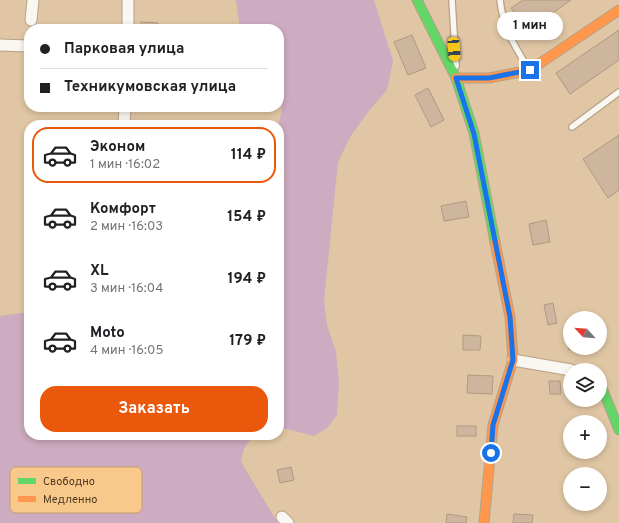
<!DOCTYPE html>
<html lang="ru">
<meta charset="utf-8">
<style>
:root{--surface:#fff;--page:#f2f2f2;--text:#202124;--muted:#757577;--line:#e0e0e0;--accent:#ea580c}
body{margin:0;font-family:Overpass,sans-serif;background:var(--page);color:var(--text);height:100vh;display:flex;flex-direction:column;font-size:15px;white-space:nowrap}
*{box-sizing:border-box;margin:0}
p{font-size:13px;color:var(--muted)}
.icon{flex:none;width:22px;height:22px;fill:none;stroke:currentColor;stroke-width:2;stroke-linecap:round;stroke-linejoin:round}
.map{position:relative;flex:1;overflow:hidden}
.drawer{position:absolute;left:24px;top:120px;width:260px;height:320px;display:flex;flex-direction:column;background:var(--surface);border-radius:16px;box-shadow:0 2px 6px #0003}
.drawer>*{flex:none}
.guide{position:absolute;left:24px;top:24px;width:260px;height:88px;border-radius:16px;box-shadow:0 2px 6px #0003;display:grid;align-content:center;height:88px;padding:0 16px;background:var(--surface)}
.needle{width:26px;rotate:296deg}
.controls{position:absolute;left:563px;top:311px;display:grid;gap:8px}
.controls a{display:grid;place-items:center;width:44px;height:44px;border-radius:50%;background:var(--surface);box-shadow:0 2px 6px #0003;font-size:20px}
.end{position:absolute;width:18px;height:18px;margin:-9px;border:5px solid #1a73e8;background:#fff;box-shadow:0 0 0 2px #fff}
.from{border-radius:50%}
.bubble{position:absolute;height:28px;border-radius:14px;background:var(--surface);box-shadow:0 2px 6px #0003;font-size:13px;font-weight:700;line-height:28px;text-align:center}
.car{position:absolute;width:12px;height:24px;margin:-12px -6px;border-radius:5px;box-shadow:0 0 3px 1px #0007;background:linear-gradient(#f5c518 24%,#345 0 40%,#f5c518 0 76%,#345 0 86%,#f5c518 0)}
.guide b{display:flex;align-items:center;gap:14px;height:38px;font-size:15px}
.guide b+b{border-top:1px solid var(--line)}
.guide i{width:10px;height:10px;background:var(--text)}
ul{padding:7px 0 0;list-style:none}
li{display:flex;align-items:center;gap:12px;height:56px;margin:0 8px 6px;padding:0 8px;border:2px solid transparent;border-radius:16px}
li div{flex:1}
li b{display:block;font-size:15px}
li em{font-style:normal;font-weight:700}
li.active{border-color:var(--accent)}
li>.icon{width:36px;height:36px;stroke-width:1.5}
.cta{display:flex;gap:8px;margin-top:auto;padding:8px 16px}
.cta a{flex:1;height:46px;border-radius:16px;background:var(--accent);color:#fff;font-size:16px;font-weight:700;line-height:46px;text-align:center}
.map>svg:first-child{display:block}
</style>
<div class="map">
<svg width="619" height="523" viewBox="0 0 619 523">
<rect width="100%" height="100%" fill="#e0c6a4"/>
<g fill="#cdabc0">
<path d="M236 0H374L393 61 387 90 368 112 350 137 338 162 324 301 327 325 336 352 339 382 337 415 327 428 314 436 282 428 279 429 278 125C283 113 283 99 279 87V29H240Z"/>
<path d="M29 312V435H258C247 438 242 452 241 462L278 523H0V316Z"/>
</g>
<g fill="#ceb59e" stroke="#b19982">
<path d="M523 0H571L527 31 511 8Z"/>
<path d="M141 22 158 23 157 29H141Z"/>
<path d="M619 30V60L570 94 556 73Z"/>
<path d="M412 35 426 68 408 75 394 42Z"/>
<path d="M428 88 444 120 431 127 415 95Z"/>
<path d="M619 135V190L608 198 583 159Z"/>
<path d="M466 201 469 217 444 221 441 206Z"/>
<path d="M546 220 550 242 533 245 529 224Z"/>
<path d="M553 303 557 323 548 325 544 305Z"/>
<path d="M463 335 481 336 480 350H463Z"/>
<path d="M570 340V348H580L569 350 567 341Z"/>
<path d="M468 375 493 376 492 394 467 393Z"/>
<path d="M549 381H560L561 394H550Z"/>
<rect x="457" y="426" width="19" height="10"/>
<path d="M291 467 294 480 280 483 277 470Z"/>
<path d="M447 514 467 517 466 523H446Z"/>
<path d="M514 514 533 515 532 523H513Z"/>
</g>
<g fill="none" stroke-linecap="round" stroke-linejoin="round">
<defs>
<g id="lane">
<path d="M452 0 456 66"/>
<path d="M500 0C503 28 514 45 528 68"/>
<path d="M572 127 619 92"/>
</g>
<g id="street">
<path d="M31 20 33 0"/>
<path d="M128 29V0"/>
<path d="M0 45 29 46"/>
<path d="M124 125 125 107"/>
<path d="M513 360 571 370"/>
<path d="M282 517 288 523"/>
</g>
<g id="fast">
<path d="M417 0 456 78 474 133 495 242"/>
<path d="M600 383 619 430"/>
</g>
<g id="slow">
<path d="M456 78H489L530 70 619 10"/>
<path d="M484 523 493 425 513 360 510 317 495 242"/>
</g>
</defs>
<use href="#lane" stroke="#b6a287" stroke-width="8"/>
<use href="#street" stroke="#b6a287" stroke-width="13"/>
<use href="#fast" stroke="#b6a287" stroke-width="11"/>
<use href="#slow" stroke="#b6a287" stroke-width="11"/>
<use href="#lane" stroke="#faf6f1" stroke-width="5.5"/>
<use href="#street" stroke="#faf6f1" stroke-width="11"/>
<use href="#fast" stroke="#63d668" stroke-width="9"/>
<use href="#slow" stroke="#ff974d" stroke-width="9"/>
</g>
<g fill="none" stroke-linecap="round" stroke-linejoin="round">
<path stroke="#1a73e8" stroke-width="5" d="M491 453 493 425 513 360 510 317 474 134 456 78H489L530 70"/>
</g>
<rect x="10" y="467" width="132" height="46" rx="6" fill="#f9c98c" stroke="#c59e6c" stroke-width="1"/>
<rect x="18" y="478" width="18" height="6" fill="#63d668"/>
<rect x="18" y="496" width="18" height="6" fill="#ff974d"/>
<g font-size="11" fill="#4c3920">
<text x="43" y="485">Свободно</text>
<text x="43" y="503">Медленно</text>
</g>
</svg>
<div class="controls">
<a><svg class="needle" viewBox="-14 -14 28 28"><path d="M0-13l5 13h-10z" fill="#e53935"/><path d="M0 13l5-13h-10z" fill="#757577"/></svg></a>
<a><svg class="icon" aria-label="layers" viewBox="0 0 24 24"><path d="M12 4l9 5-9 5-9-5zM3 14l9 5 9-5"/></svg></a>
<a>+</a>
<a>−</a>
</div>
<i class="end from" style="left:491px;top:453px"></i>
<i class="end" style="left:530px;top:70px"></i>
<div class="bubble" style="left:497px;top:12px;width:66px">1 мин</div>
<i class="car" style="left:454px;top:49px;rotate:176deg"></i>
<div class="guide">
<b><i class="from"></i>Парковая улица</b>
<b><i></i>Техникумовская улица</b>
</div>
<section class="drawer">
<ul>
<li class="active"><svg class="icon" aria-label="car" viewBox="0 0 24 24"><path d="M5 17H2v-5l4-1 3-4h7l3 4 3 1v5h-3M9 17h6M6 11h13"/><circle cx="7" cy="17" r="2"/><circle cx="17" cy="17" r="2"/></svg><div><b>Эконом</b><p>1 мин · 16:02</p></div><em>114 ₽</em></li>
<li><svg class="icon" aria-label="car" viewBox="0 0 24 24"><path d="M5 17H2v-5l4-1 3-4h7l3 4 3 1v5h-3M9 17h6M6 11h13"/><circle cx="7" cy="17" r="2"/><circle cx="17" cy="17" r="2"/></svg><div><b>Комфорт</b><p>2 мин · 16:03</p></div><em>154 ₽</em></li>
<li><svg class="icon" aria-label="car" viewBox="0 0 24 24"><path d="M5 17H2v-5l4-1 3-4h7l3 4 3 1v5h-3M9 17h6M6 11h13"/><circle cx="7" cy="17" r="2"/><circle cx="17" cy="17" r="2"/></svg><div><b>XL</b><p>3 мин · 16:04</p></div><em>194 ₽</em></li>
<li><svg class="icon" aria-label="car" viewBox="0 0 24 24"><path d="M5 17H2v-5l4-1 3-4h7l3 4 3 1v5h-3M9 17h6M6 11h13"/><circle cx="7" cy="17" r="2"/><circle cx="17" cy="17" r="2"/></svg><div><b>Moto</b><p>4 мин · 16:05</p></div><em>179 ₽</em></li>
</ul>
<div class="cta"><a>Заказать</a></div>
</section>
</div>
